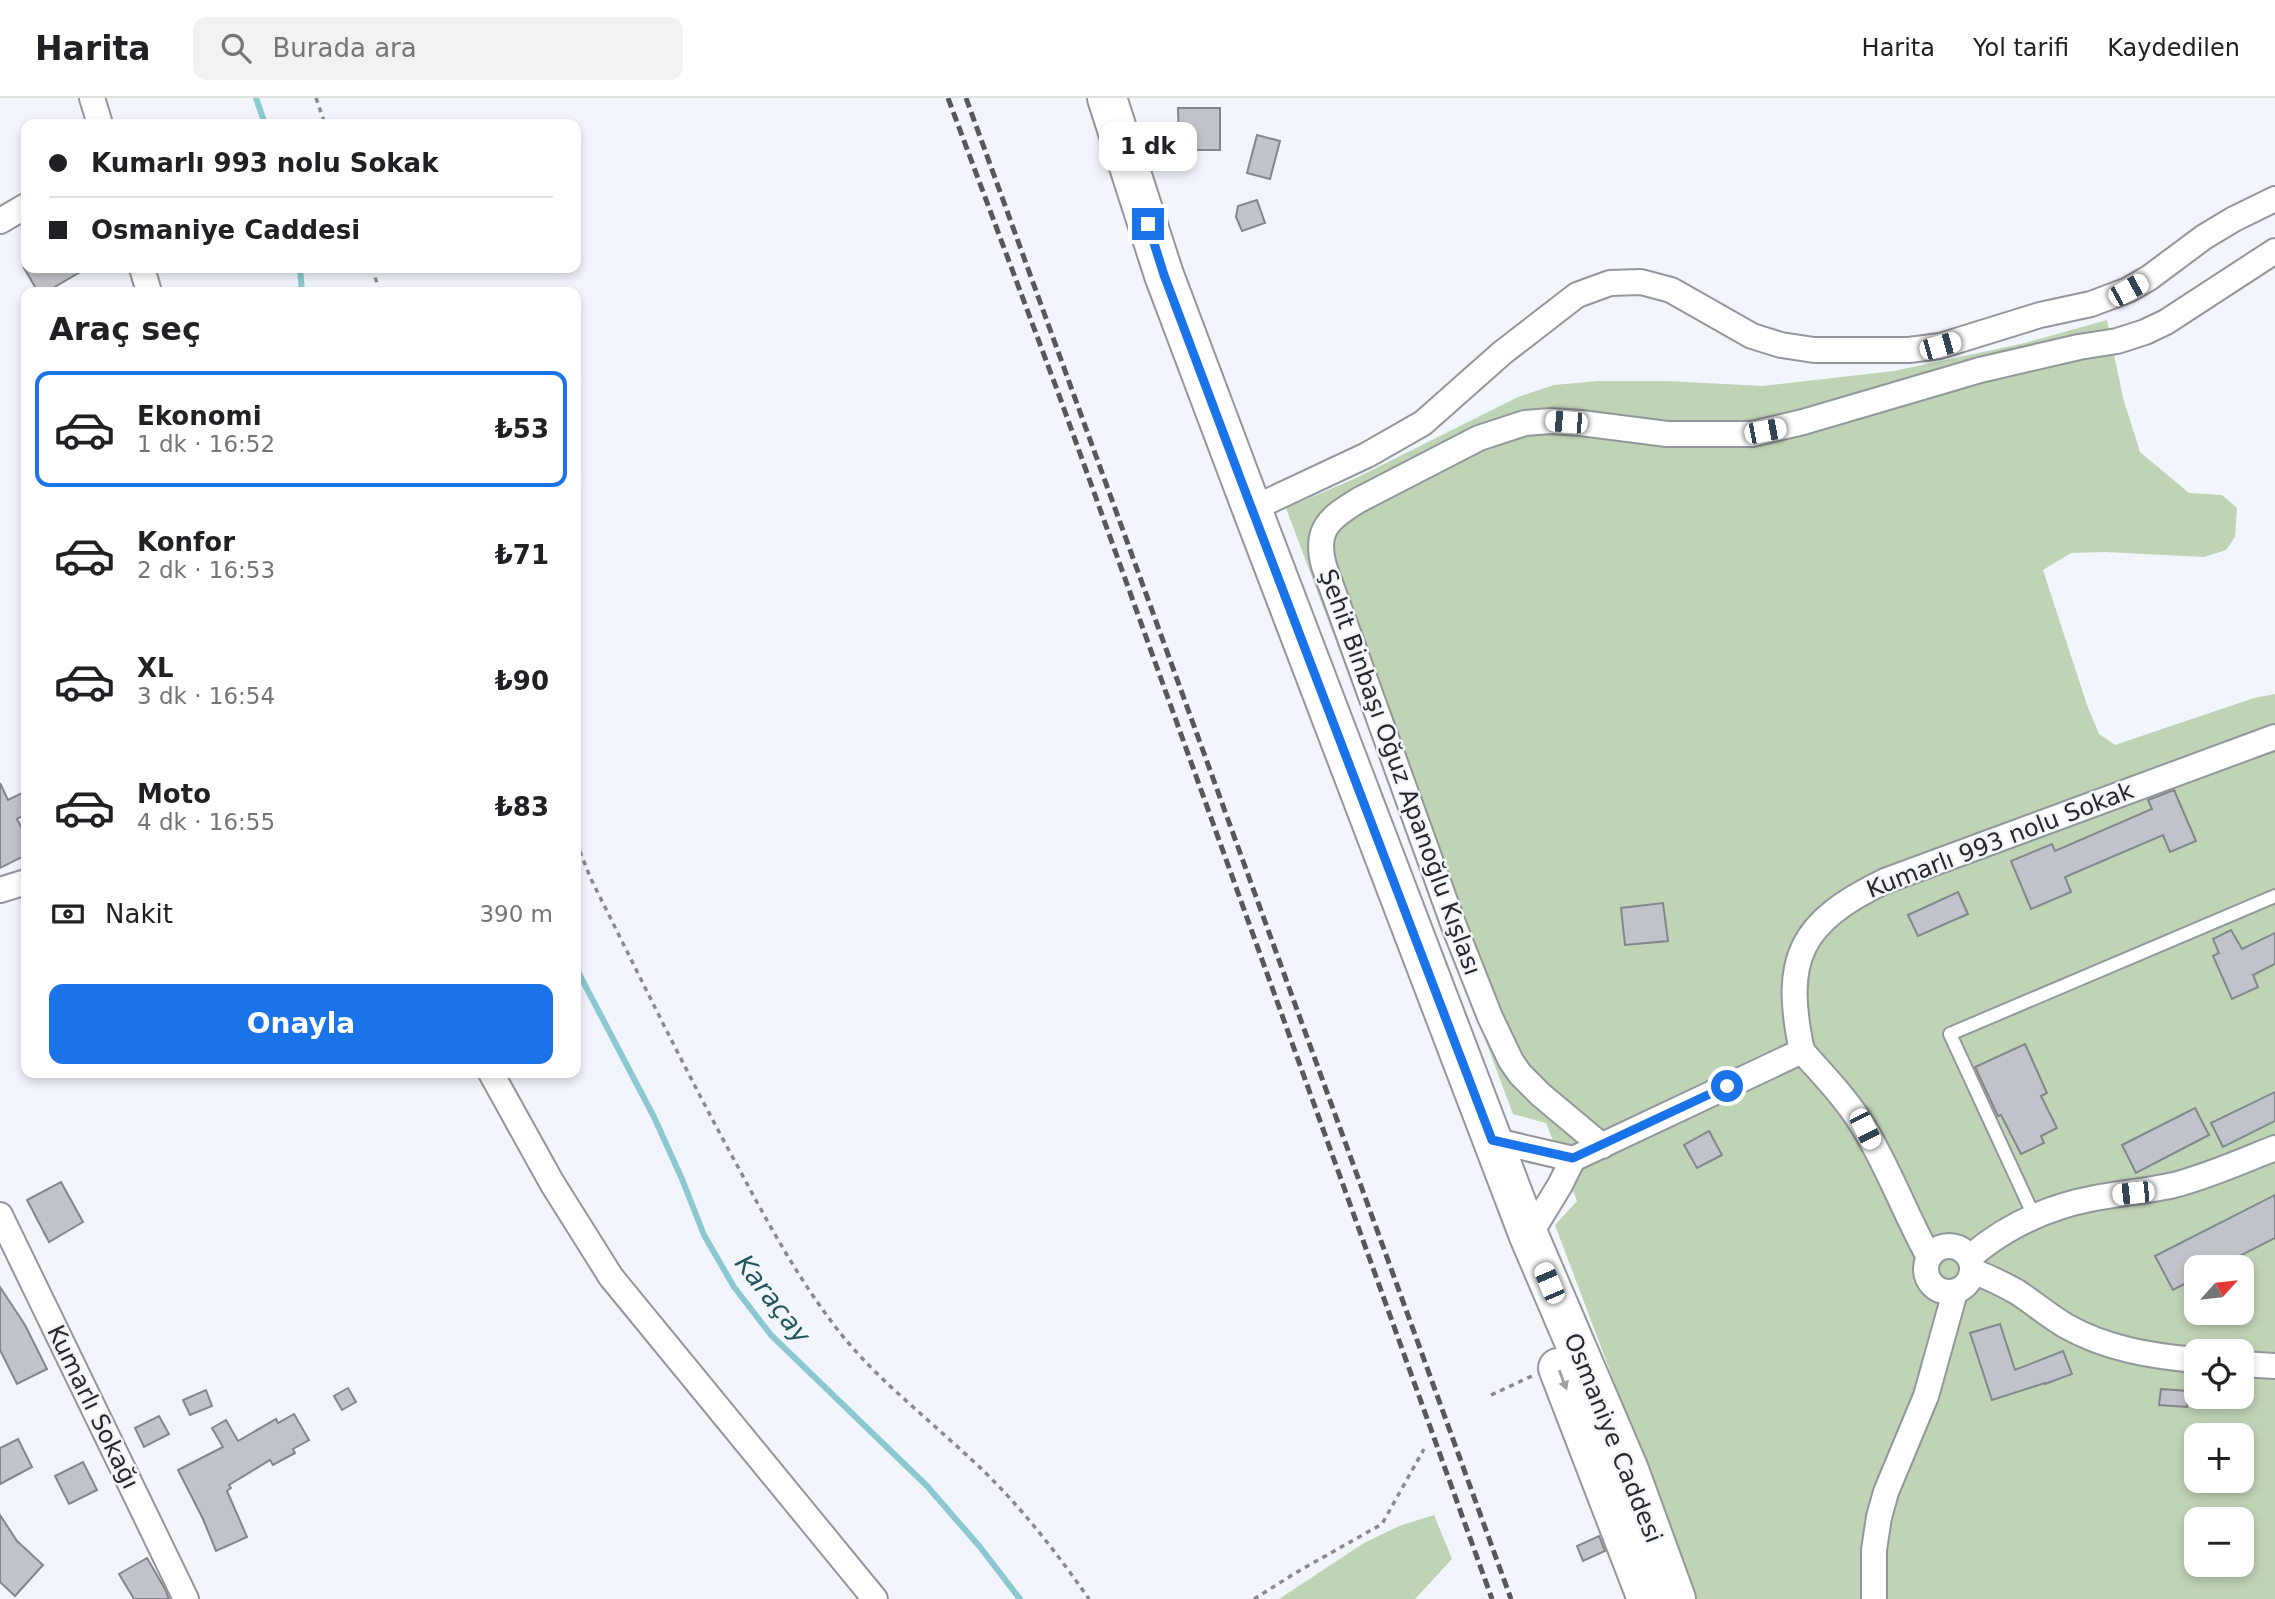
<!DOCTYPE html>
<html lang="tr">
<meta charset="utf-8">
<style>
:root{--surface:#fff;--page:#f2f2f2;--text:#202124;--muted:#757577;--line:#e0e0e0;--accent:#1a73e8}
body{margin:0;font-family:"DejaVu Sans",sans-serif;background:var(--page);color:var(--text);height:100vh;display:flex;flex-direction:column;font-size:26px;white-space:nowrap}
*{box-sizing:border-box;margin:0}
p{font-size:23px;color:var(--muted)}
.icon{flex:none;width:38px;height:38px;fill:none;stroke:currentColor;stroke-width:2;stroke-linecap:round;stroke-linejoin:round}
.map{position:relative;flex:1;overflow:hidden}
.sheet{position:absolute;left:21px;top:189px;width:560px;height:791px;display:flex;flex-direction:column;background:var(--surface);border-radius:14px;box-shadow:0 4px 10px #0003}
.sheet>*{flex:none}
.guide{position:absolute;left:21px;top:21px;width:560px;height:154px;border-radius:14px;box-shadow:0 4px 10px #0003;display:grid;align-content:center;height:154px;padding:0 28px;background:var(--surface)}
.needle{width:46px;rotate:63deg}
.tools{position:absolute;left:2184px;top:1157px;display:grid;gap:14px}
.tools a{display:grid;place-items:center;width:70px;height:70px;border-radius:14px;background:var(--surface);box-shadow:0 4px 10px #0003;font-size:35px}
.end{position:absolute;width:32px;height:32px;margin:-16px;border:9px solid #1a73e8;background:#fff;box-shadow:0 0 0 4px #fff}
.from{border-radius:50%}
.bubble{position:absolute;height:49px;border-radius:14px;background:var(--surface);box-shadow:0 4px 10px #0003;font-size:23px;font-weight:700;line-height:49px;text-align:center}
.car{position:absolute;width:21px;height:42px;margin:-21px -10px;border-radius:9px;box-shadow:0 0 5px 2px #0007;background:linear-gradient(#fff 24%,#345 0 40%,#fff 0 76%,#345 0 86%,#fff 0)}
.guide b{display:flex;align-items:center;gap:24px;height:66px;font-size:26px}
.guide b+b{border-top:2px solid var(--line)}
.guide i{width:18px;height:18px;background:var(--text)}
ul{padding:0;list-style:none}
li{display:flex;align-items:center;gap:21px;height:116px;margin:0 14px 10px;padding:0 14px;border:4px solid transparent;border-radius:14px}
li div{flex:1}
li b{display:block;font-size:26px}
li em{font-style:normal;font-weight:700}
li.current{border-color:var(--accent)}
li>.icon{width:63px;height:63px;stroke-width:1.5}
h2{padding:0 28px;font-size:32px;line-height:84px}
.pay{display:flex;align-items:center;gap:18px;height:77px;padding:0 28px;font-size:26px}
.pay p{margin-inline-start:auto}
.cta{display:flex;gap:14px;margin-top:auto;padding:14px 28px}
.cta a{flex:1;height:80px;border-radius:14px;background:var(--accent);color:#fff;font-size:28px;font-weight:700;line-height:80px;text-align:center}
header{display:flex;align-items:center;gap:42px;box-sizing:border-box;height:98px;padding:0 35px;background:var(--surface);border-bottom:2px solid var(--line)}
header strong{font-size:33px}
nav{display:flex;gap:38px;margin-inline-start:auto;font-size:24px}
.search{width:490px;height:63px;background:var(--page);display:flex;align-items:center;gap:18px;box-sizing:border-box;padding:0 24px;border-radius:14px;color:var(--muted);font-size:26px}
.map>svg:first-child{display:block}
</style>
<header>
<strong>Harita</strong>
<div class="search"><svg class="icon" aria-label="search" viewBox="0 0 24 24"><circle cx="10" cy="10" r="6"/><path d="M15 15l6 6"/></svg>Burada ara</div>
<nav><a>Harita</a><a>Yol tarifi</a><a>Kaydedilen</a></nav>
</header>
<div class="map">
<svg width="2275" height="1501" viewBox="0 0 2275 1501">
<rect width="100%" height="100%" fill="#f2f5fc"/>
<g fill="#bfd3b5" fill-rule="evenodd">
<path d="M2107 222 2123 300 2140 354 2189 395 2222 397 2237 410 2235 439 2226 452 2204 459 2105 454 2071 455 2043 472 2087 607 2099 636 2115 647 2254 600 2275 596V1501H1696L1555 1127 1577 1103 1546 1025 1513 1016 1286 410 1354 381 1518 299 1554 287 1598 283H1667L1763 288 1894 273 2025 245ZM2196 1169H2242V1214H2196ZM2196 1253H2242V1298H2196ZM2196 1337H2242V1382H2196ZM2196 1421H2242V1466H2196Z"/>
<path d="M1434 1417 1452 1461 1415 1501H1279L1364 1445 1399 1428Z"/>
</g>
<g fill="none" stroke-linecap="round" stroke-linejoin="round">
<g stroke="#8bc8d2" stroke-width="6">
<path d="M256 0 265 26"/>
<path d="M300 170 302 194"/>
<path d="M576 870 654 1019 682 1081 704 1137 734 1189 771 1237 927 1388 980 1449 1020 1501"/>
</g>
</g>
<g fill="#c0c3c9" stroke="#83868c" stroke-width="2">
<path d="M1178 10H1220V52H1179Z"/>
<path d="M1257 37 1280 43 1270 81 1247 75Z"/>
<path d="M1257 102 1265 125 1242 133 1236 119 1238 108Z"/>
<path d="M24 170H87L46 194H38Z"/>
<path d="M0 685 8 702 26 693V716L17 721 26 739V757L0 770Z"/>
<path d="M2174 692 2196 743 2170 754 2163 737 2065 779 2071 794 2031 811 2011 763 2052 746 2055 753 2152 711 2148 702Z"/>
<path d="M1958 794 1968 816 1918 838 1908 817Z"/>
<path d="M1663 805 1668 843 1625 847 1621 810Z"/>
<path d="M2231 832 2242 851 2275 835V866L2253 877 2258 889 2232 901 2213 858 2219 855 2213 841Z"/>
<path d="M2025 946 2047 995 2041 998 2057 1030 2041 1038 2044 1045 2021 1056 2001 1017 1998 1018 1975 969Z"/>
<path d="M2275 994V1023L2223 1049 2211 1025Z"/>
<path d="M2195 1010 2209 1037 2136 1075 2122 1047Z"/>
<path d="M1709 1033 1722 1057 1697 1070 1684 1047Z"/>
<path d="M61 1084 83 1124 49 1144 27 1102Z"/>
<path d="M2275 1097V1140L2218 1169H2196V1180L2173 1192 2155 1158Z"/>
<path d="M0 1189 25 1227 47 1271 17 1286 0 1252Z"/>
<path d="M2000 1226 2015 1272 2063 1253 2072 1276 2045 1286V1285L1992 1302 1970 1235Z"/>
<path d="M348 1290 356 1304 342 1312 334 1298Z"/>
<path d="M2161 1291 2188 1293 2187 1309 2159 1307Z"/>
<path d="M206 1292 212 1308 190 1317 183 1302Z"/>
<path d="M294 1316 309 1342 293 1351 295 1355 273 1367 270 1362 229 1387 231 1390 227 1393 247 1439 216 1453 203 1421 178 1372 223 1349 212 1330 226 1322 238 1343 276 1321 278 1325Z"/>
<path d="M159 1318 169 1336 144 1349 135 1330Z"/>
<path d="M18 1341 32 1369 0 1386V1350Z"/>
<path d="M83 1364 97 1392 69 1406 55 1378Z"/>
<path d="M0 1417 17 1443 43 1467 15 1498 0 1484Z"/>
<path d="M1599 1438 1605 1453 1583 1463 1577 1448Z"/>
<path d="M147 1460 165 1491 169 1501H134L119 1476Z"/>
</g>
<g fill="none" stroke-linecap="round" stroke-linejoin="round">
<defs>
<path id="service" d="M2034 1118 1950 936 2275 798"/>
<g id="minor">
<path d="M92 0 100 26"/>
<path d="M0 123 26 108"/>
<path d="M142 170 149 194"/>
<path d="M1252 411 1367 357 1423 325 1502 255 1577 197 1610 185 1641 184 1671 192 1752 238 1781 247 1814 252H1909L1940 248 2040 217 2091 206 2128 192 2149 180 2204 139 2234 121 2275 101"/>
<path d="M0 792 26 784"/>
<path d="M1802 953C1823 977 1846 1000 1863 1028 1889 1070 1905 1116 1929 1159"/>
<path d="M491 975 552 1085 611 1179 875 1501"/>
<path d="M1492 1042 1573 1061 1560 1087 1529 1138"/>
<path d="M1602 1048 1541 997 1520 976 1511 963 1490 919 1454 828 1324 468C1314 432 1329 420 1359 402L1479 340 1525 325 1551 323 1581 325 1667 336H1752L1803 324 1980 272 2079 249 2117 243 2145 234 2166 224 2275 153"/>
<path d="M1573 1061 1802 953C1782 860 1800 824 1885 783L2275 639"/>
<path d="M0 1117 186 1501"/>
<circle cx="1949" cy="1171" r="23"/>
<path d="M1970 1159C2006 1128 2047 1109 2095 1100 2121 1095 2148 1093 2174 1087 2209 1078 2242 1063 2275 1050"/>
<path d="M1973 1173C1988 1179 2003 1186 2017 1194 2034 1205 2049 1218 2066 1228 2107 1251 2151 1258 2196 1262"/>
<path d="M2242 1266 2275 1268"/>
<path d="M1874 1501V1452L1879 1419 1886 1394 1926 1298 1955 1194"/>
</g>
<g id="trunk">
<path d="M1107 0 1164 177 1252 411 1529 1138 1629 1372 1676 1501"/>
<path d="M1558 1270 1647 1501"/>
</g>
</defs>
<use href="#service" stroke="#93969c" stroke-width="16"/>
<use href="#minor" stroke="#93969c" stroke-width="28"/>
<use href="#trunk" stroke="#93969c" stroke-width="42"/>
<g stroke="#898a8f" stroke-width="3.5" stroke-dasharray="5 5" stroke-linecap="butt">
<path d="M316 0 325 26"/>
<path d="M372 170 380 194"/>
<path d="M576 744 591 781C639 877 686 974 738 1069 767 1123 796 1177 834 1227 870 1275 918 1312 962 1353 1011 1396 1052 1448 1089 1501"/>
<path d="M1491 1297 1532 1278"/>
<path d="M1254 1501 1297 1474 1382 1426 1424 1351"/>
</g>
<use href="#service" stroke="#fff" stroke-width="12"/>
<use href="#minor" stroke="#fff" stroke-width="24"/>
<use href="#trunk" stroke="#fff" stroke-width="38"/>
<g stroke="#57585b" stroke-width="5" stroke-dasharray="10 5" stroke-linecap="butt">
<path d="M948 0 1059 297 1492 1501"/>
<path d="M966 0 1511 1501"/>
</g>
</g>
<defs><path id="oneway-solid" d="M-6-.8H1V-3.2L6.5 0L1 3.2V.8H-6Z" transform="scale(1.75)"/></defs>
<use fill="#9e9fa0" href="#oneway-solid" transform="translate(1563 1282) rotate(69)"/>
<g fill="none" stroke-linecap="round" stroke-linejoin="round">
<path stroke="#1a73e8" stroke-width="9" d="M1148 126 1164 177 1242 385 1492 1042 1573 1060 1727 988"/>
</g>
<g text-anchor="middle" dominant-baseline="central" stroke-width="5" stroke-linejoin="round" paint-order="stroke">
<g font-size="24" fill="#28292b" stroke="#f2f5fc">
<text transform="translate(1400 674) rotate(70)">Şehit Binbaşı Oğuz Apanoğlu Kışlası</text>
<text transform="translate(2000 742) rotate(-21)">Kumarlı 993 nolu Sokak</text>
<text transform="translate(93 1309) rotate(64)">Kumarlı Sokağı</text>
<text transform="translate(1613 1340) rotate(68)">Osmaniye Caddesi</text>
</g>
<g font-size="26" font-style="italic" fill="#22565e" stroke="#f2f5fc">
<text transform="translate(773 1201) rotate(52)">Karaçay</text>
</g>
</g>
</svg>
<div class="tools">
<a><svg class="needle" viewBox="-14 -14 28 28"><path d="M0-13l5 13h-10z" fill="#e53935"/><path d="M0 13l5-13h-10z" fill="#757577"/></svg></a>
<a><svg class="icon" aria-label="locate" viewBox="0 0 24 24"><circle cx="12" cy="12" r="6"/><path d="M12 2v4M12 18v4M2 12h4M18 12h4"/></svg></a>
<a>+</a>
<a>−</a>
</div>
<i class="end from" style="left:1727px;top:988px"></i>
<i class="end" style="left:1148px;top:126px"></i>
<div class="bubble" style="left:1099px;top:24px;width:98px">1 dk</div>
<i class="car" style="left:2128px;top:192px;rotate:61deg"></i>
<i class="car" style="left:1940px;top:248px;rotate:74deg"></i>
<i class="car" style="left:1566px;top:324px;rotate:275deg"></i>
<i class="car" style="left:1765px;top:333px;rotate:79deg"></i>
<i class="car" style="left:1865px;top:1031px;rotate:153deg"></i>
<i class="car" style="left:2133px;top:1095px;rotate:264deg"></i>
<i class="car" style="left:1549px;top:1185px;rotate:337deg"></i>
<div class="guide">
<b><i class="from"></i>Kumarlı 993 nolu Sokak</b>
<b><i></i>Osmaniye Caddesi</b>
</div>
<section class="sheet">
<h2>Araç seç</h2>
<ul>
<li class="current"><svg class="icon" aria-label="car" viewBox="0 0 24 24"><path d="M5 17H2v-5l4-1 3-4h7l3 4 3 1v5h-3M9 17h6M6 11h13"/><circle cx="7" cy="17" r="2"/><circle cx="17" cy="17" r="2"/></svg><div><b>Ekonomi</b><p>1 dk · 16:52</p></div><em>₺53</em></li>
<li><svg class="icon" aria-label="car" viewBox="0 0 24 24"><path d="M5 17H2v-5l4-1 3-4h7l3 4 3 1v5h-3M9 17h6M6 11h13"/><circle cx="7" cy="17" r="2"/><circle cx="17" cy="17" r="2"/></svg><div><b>Konfor</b><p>2 dk · 16:53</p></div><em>₺71</em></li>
<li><svg class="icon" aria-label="car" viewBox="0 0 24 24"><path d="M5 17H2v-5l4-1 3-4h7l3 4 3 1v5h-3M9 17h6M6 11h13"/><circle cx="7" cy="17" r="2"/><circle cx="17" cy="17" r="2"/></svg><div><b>XL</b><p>3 dk · 16:54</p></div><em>₺90</em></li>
<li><svg class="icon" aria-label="car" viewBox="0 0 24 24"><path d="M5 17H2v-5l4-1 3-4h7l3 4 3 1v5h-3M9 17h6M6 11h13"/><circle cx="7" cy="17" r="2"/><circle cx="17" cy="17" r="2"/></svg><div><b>Moto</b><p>4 dk · 16:55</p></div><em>₺83</em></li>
</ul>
<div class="pay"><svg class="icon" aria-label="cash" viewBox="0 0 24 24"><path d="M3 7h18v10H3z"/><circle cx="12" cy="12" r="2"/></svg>Nakit<p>390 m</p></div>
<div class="cta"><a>Onayla</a></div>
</section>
</div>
